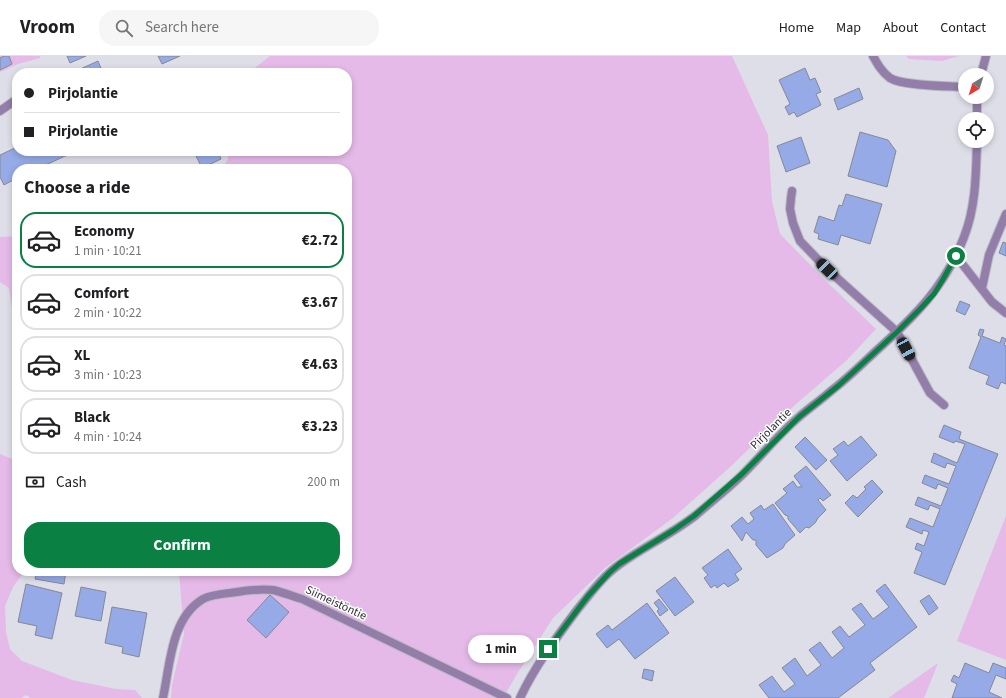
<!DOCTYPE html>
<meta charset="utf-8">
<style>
:root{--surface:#fff;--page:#f6f6f6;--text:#202124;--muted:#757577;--line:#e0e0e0;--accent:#0b8043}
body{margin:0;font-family:"Source Sans 3",sans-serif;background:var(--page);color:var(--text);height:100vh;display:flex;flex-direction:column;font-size:15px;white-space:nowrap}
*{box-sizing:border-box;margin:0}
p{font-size:13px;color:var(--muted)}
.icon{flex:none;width:22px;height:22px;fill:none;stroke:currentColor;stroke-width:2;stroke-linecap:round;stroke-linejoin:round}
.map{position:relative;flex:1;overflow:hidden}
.drawer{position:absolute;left:12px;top:108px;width:340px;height:412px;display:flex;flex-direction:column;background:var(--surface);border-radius:16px;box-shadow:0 2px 6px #0003}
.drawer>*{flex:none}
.top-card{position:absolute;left:12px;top:12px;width:340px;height:88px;border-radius:16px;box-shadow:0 2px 6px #0003;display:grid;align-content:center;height:88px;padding:0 12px;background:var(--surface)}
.needle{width:26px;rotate:218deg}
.tools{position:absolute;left:958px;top:12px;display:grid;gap:8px}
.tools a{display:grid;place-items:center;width:36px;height:36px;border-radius:50%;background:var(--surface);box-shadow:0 2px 6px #0003;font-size:20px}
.end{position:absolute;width:18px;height:18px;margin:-9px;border:5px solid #0b8043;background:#fff;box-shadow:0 0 0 2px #fff}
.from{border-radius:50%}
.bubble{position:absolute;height:28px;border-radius:14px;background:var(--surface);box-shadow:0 2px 6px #0003;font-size:13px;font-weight:700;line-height:28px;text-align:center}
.car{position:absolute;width:12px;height:24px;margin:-12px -6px;border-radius:5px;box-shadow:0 0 3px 1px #0007;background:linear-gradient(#222 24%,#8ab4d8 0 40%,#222 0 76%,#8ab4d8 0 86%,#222 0)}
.top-card b{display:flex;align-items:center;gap:14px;height:38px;font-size:15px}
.top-card b+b{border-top:1px solid var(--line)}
.top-card i{width:10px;height:10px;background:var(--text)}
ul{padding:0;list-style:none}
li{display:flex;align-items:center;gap:12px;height:56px;margin:0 8px 6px;padding:0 4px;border:2px solid var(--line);border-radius:16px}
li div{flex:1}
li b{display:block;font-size:15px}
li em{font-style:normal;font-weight:700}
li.current{border-color:var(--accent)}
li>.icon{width:36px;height:36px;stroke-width:1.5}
h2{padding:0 12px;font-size:18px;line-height:48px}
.pay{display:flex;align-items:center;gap:10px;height:44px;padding:0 12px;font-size:15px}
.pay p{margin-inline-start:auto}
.primary-button{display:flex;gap:8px;margin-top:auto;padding:8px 12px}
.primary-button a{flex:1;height:46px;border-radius:16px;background:var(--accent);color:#fff;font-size:16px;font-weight:700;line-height:46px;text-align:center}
header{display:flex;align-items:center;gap:24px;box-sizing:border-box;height:56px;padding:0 20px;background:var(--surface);border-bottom:1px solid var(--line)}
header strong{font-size:19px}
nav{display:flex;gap:22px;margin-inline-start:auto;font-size:14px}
.search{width:280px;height:36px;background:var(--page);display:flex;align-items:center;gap:10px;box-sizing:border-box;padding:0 14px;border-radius:16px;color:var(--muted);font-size:15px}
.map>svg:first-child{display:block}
</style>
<header>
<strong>Vroom</strong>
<div class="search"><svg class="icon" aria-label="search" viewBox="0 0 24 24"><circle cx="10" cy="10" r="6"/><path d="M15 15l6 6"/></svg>Search here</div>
<nav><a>Home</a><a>Map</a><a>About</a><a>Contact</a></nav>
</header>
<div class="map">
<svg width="1006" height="642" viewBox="0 0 1006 642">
<rect width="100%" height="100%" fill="#dedee9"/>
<g fill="#e5b9e8">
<path d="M0 0H40V2L18 8 0 16Z"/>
<path d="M270 0H732L768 79 772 145 780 178 828 227 876 273 847 304 796 348 729 412 673 462 605 512 553 562 517 618 503 642H171L172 629 184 578 179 515H347V113H222L228 103 227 95H347V17H250L252 14Z"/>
<path d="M906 0H959L942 5 909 3Z"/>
<path d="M17 180V270L13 258 9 232 0 226V181Z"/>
<path d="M0 398 17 405V515H25L13 531 5 550 6 576 10 593 22 605 72 624 116 633 135 634 142 642H31L26 639 21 642H0Z"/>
<path d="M1006 460V604L957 585Z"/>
<path d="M938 607 924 642H888Z"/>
</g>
<g fill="#95aae6" stroke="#858992">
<path d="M4 0H9L12 8 0 14V2Z"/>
<path d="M67 0H86L70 7Z"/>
<path d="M158 0H180L162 8Z"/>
<path d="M98 5 103 17H77L76 15Z"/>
<path d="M805 12 810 24 815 22 821 36 816 38 821 49 797 61 794 56 789 59 785 51 790 48 779 24Z"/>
<path d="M859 32 863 43 838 54 834 43Z"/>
<path d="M860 76 888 84 896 95 887 131 848 120Z"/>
<path d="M801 81 810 107 786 116 777 90Z"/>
<path d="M17 91V95H76L37 113H17V122L4 129 0 121V99Z"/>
<path d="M208 95H218L221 103 202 112 196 100Z"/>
<path d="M846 138 882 148 870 188 841 179 838 189 818 183 819 178 814 176 819 160 834 165 839 149 842 150Z"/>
<path d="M1003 186 1006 187V200L999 197Z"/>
<path d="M960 245 970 249 965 259 956 255Z"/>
<path d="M980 273 984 274 982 280 1000 287 1002 281 1006 283 1004 289 1006 290V328L1001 326 998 333 986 328 989 320 969 312 981 281 978 279Z"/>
<path d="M944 369 961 376 959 383 998 398 945 529 914 517 922 496 915 493 917 487 924 490 929 476 923 474 922 478 906 471 910 462 933 471 940 453 930 449 928 454 915 449 918 441 941 450 948 432 938 428 936 433 922 427 925 419 949 428 956 410 947 407 945 412 931 406 934 397 957 407 965 388 955 385 954 387 939 381Z"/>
<path d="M861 380 877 399 847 425 830 405 838 399 833 393 844 385 848 390Z"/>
<path d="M805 381 827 404 816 414 795 391Z"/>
<path d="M806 410 831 439 823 445 820 442 818 444 826 454 818 462 815 467 809 472 806 471 800 477 788 463V460L785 459 775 447 787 437 783 433 793 425 797 431H802L794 420Z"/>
<path d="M872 424 883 436 858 461 845 447 853 439 857 442 866 433 864 431Z"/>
<path d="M773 448 795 479 785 488 783 492 767 502 756 489V484H753L746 476 742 485 731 470 742 461 748 468 754 463 750 457 761 449 764 454Z"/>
<path d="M728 493 742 513 735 518 739 524 728 531 724 527 717 532 715 529 711 532 704 522 708 519 702 512Z"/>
<path d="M37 515H66L64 528 35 523Z"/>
<path d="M675 521 694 546 675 560 656 535Z"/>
<path d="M26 528 62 537 52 583 35 579 37 570 18 566Z"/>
<path d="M885 528 917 571 870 607 875 614 838 642H769L759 629 772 620 784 636 795 628 782 612 795 602 807 620 821 609 809 594 820 586 832 602 844 592 832 576 840 570 849 581 865 569 852 553 861 547 873 563 889 551 876 535Z"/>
<path d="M81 531 106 536 101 565 75 560Z"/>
<path d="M270 539 289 556 266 582 247 564Z"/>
<path d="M929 539 938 552 929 559 920 545Z"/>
<path d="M659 543 668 554 660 560 657 555 659 553 654 547Z"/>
<path d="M647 547 669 577 635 603 619 583 607 592 596 578 608 569 612 574Z"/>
<path d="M112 551 147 557 139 601 122 597 123 591 105 587Z"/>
<path d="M965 607 989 617 993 607 1006 612V623L996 619 989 636 1002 642H952L957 628 951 625 954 619 959 622Z"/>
<path d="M644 613 654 615 652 625 642 622Z"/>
</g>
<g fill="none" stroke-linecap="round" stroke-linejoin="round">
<defs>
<g id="service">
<path d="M873 0C878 9 882 16 890 22 903 30 948 30 965 31"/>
<path d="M0 55 17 43"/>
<path d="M792 135 791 142 790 153 793 167 800 185 827 213 897 276 930 337 944 349"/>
<path d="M956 200 992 246 1006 257"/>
<path d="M982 232 989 199 1006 158"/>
</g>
<g id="minor">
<path d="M981 19 986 0"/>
<path d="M977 63V41"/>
<path d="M163 642C170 609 171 562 203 543 211 539 221 538 230 537 244 535 258 532 273 534 282 536 292 540 302 543L507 642"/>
<path d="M520 642C535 610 556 582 577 554 590 538 603 520 620 508 645 490 672 478 696 459 712 445 729 432 744 417 762 399 779 378 799 361 809 352 821 344 831 335 847 323 861 309 876 295 915 260 945 231 964 181 976 151 976 117 977 85"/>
</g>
</defs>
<use href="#service" stroke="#bbbbc5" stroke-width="10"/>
<use href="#minor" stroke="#bbbbc5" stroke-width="10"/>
<use href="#service" stroke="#927ea9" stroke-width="8"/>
<use href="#minor" stroke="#927ea9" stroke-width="8"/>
</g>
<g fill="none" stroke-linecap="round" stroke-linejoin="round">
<path stroke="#0b8043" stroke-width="5" d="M548 593 588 540 609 517 619 508 674 474 694 460 742 418 799 361 838 330 897 276 921 252 934 238 942 225 956 200"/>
</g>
<g text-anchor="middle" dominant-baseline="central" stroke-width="3" stroke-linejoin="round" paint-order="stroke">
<g font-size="12" fill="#2f2f33" stroke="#fff">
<text transform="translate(771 373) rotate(-45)">Pirjolantie</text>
<text transform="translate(336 547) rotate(25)">Siimeistöntie</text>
</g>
</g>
</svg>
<div class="tools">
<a><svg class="needle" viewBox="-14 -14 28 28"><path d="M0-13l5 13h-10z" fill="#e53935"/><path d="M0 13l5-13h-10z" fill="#757577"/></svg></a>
<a><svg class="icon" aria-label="locate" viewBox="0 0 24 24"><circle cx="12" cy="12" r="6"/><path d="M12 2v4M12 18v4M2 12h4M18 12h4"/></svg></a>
</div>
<i class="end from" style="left:956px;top:200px"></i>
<i class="end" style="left:548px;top:593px"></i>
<div class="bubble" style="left:468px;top:579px;width:66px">1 min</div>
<i class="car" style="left:827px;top:213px;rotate:314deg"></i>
<i class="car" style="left:906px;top:293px;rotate:152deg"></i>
<div class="top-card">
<b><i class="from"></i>Pirjolantie</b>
<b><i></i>Pirjolantie</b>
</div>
<section class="drawer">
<h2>Choose a ride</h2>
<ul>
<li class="current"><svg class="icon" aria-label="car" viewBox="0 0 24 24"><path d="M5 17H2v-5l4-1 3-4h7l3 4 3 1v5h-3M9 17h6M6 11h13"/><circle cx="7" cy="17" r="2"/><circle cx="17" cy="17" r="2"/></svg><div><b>Economy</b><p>1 min · 10:21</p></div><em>€2.72</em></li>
<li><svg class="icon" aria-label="car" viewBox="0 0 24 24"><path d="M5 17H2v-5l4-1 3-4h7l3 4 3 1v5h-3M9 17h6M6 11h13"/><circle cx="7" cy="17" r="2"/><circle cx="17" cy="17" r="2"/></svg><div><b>Comfort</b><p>2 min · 10:22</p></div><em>€3.67</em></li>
<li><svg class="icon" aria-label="car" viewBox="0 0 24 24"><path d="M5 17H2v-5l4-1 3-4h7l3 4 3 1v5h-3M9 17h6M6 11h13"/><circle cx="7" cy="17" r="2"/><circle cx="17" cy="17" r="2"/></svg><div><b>XL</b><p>3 min · 10:23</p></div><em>€4.63</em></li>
<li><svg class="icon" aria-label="car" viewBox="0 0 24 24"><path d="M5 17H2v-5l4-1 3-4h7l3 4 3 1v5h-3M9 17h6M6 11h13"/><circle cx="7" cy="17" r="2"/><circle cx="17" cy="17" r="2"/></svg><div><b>Black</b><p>4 min · 10:24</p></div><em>€3.23</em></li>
</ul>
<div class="pay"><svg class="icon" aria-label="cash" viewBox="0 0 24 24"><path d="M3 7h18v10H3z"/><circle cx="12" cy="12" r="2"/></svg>Cash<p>200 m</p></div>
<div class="primary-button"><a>Confirm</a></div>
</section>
</div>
